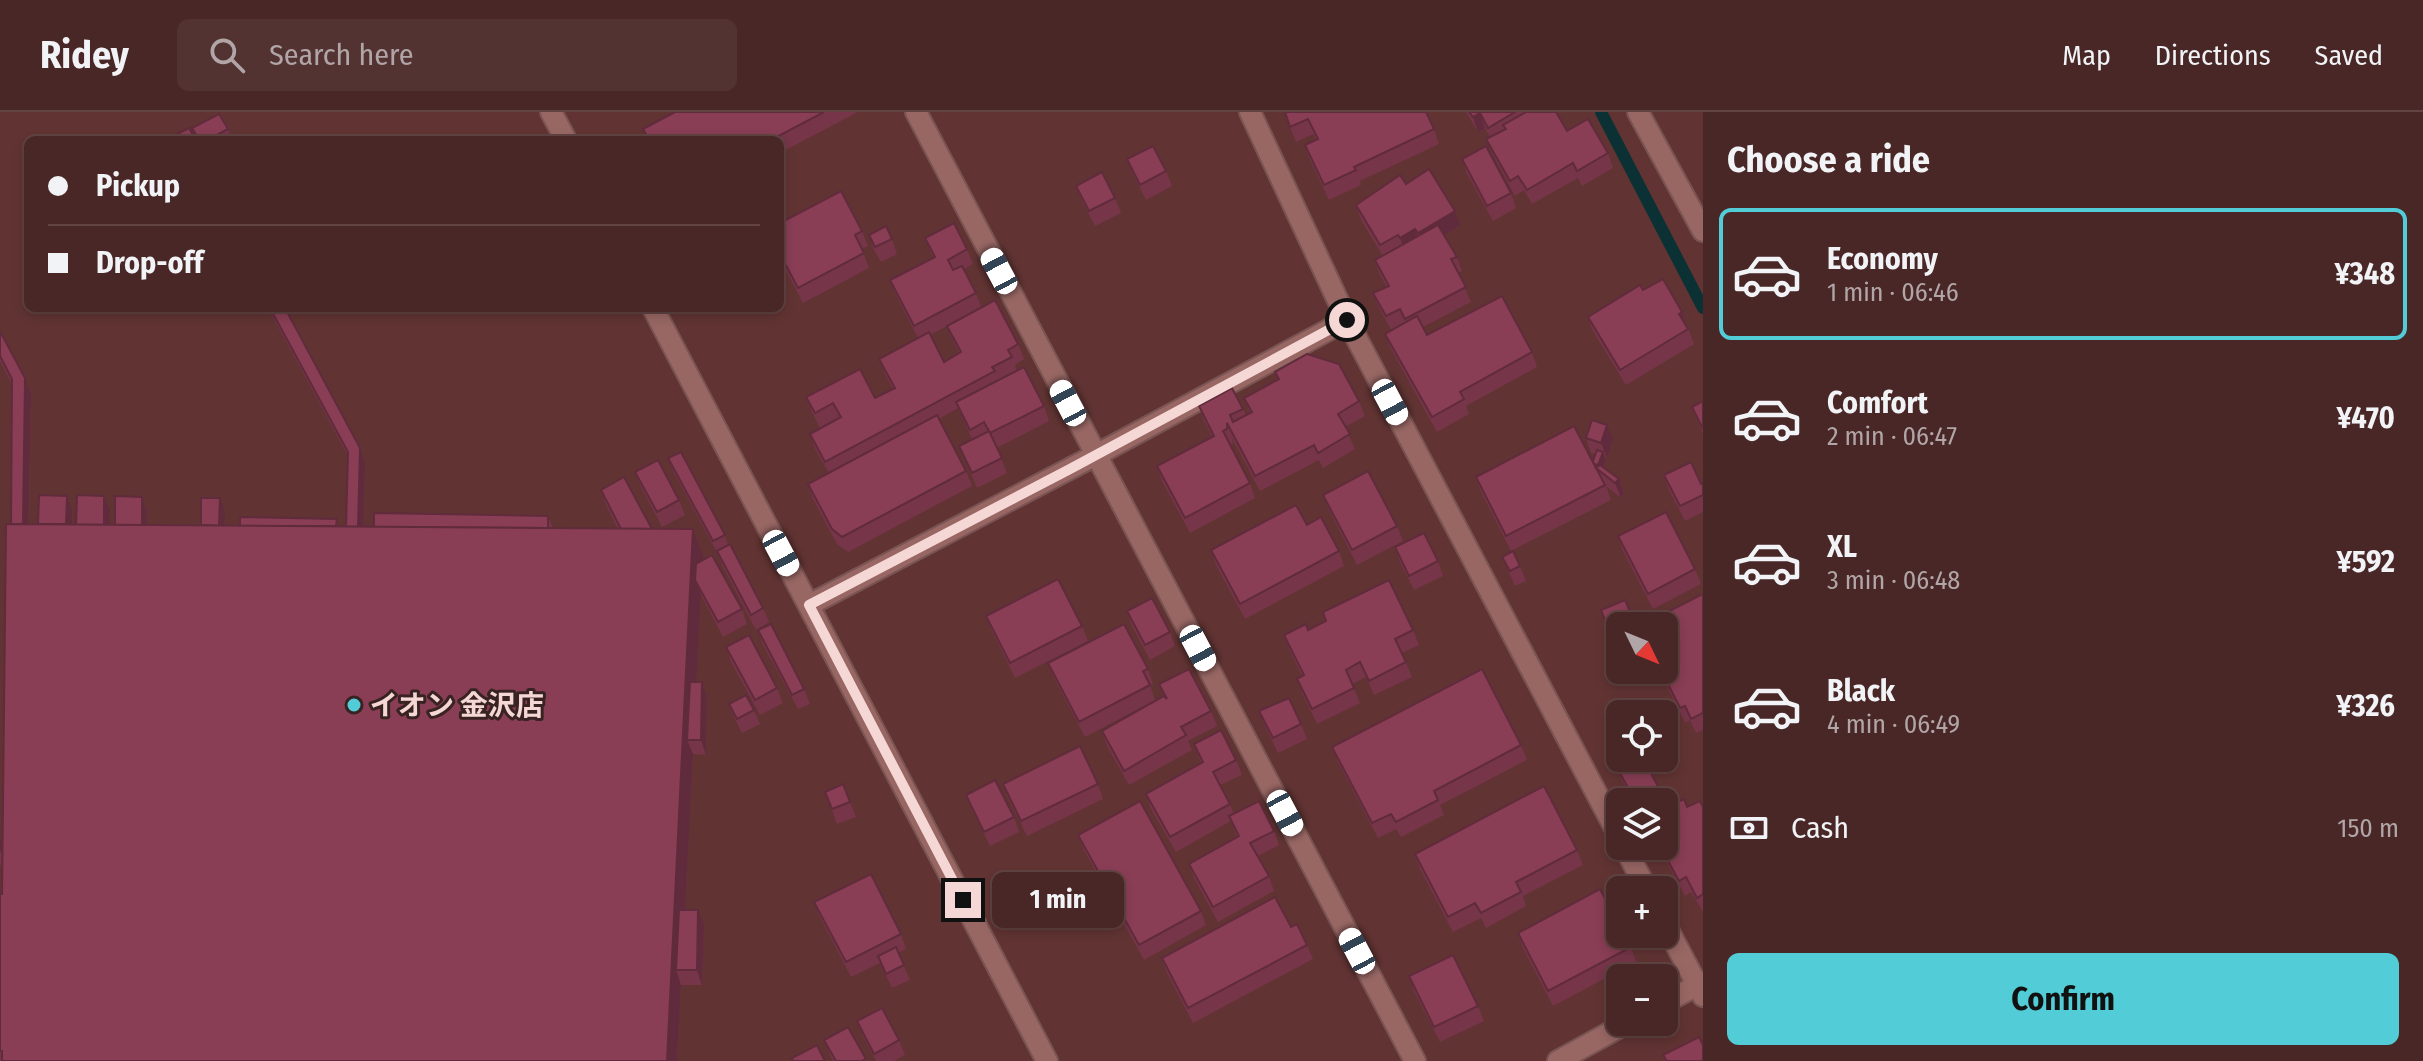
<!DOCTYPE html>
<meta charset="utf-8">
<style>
:root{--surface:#492726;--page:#533332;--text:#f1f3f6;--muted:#b1a5a7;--line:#614443;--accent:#52ccd6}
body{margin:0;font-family:"Fira Sans Condensed","Noto Sans JP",sans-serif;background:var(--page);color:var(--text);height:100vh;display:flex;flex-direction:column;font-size:30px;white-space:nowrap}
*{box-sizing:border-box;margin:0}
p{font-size:26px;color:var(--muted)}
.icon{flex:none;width:44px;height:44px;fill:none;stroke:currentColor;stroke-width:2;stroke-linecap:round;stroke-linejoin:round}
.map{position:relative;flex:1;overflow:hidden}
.sheet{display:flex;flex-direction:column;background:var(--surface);width:720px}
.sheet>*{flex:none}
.hud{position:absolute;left:24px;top:24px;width:760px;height:176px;border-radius:12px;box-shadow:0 4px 12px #0003,0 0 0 2px var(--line);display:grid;align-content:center;height:176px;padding:0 24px;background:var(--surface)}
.needle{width:52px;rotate:133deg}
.controls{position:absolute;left:1606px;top:500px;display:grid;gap:16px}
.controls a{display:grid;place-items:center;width:72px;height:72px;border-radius:12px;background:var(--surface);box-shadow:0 4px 12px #0003,0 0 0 2px var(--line);font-size:40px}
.end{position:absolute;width:36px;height:36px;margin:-18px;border:10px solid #f5d8d6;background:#111;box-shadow:0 0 0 4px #111}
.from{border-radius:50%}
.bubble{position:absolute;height:56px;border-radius:12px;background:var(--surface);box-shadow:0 4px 12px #0003,0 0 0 2px var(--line);font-size:26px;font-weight:700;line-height:56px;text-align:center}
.car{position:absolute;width:24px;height:48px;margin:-24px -12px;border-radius:10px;box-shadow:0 0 6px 2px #0007;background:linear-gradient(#fff 24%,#345 0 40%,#fff 0 76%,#345 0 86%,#fff 0)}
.hud b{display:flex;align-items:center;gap:28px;height:76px;font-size:30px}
.hud b+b{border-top:2px solid var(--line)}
.hud i{width:20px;height:20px;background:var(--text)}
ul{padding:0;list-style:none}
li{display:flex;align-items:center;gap:24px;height:132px;margin:0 16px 12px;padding:0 8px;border:4px solid transparent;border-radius:12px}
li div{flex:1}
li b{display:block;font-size:30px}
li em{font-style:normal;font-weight:700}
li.selected{border-color:var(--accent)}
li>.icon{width:72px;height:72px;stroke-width:1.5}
h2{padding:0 24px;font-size:36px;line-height:96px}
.pay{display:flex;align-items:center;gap:20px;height:88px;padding:0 24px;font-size:30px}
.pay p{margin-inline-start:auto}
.cta{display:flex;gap:16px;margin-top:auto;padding:16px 24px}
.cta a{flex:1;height:92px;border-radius:12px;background:var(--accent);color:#111;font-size:32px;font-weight:700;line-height:92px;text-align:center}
header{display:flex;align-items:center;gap:48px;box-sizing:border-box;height:112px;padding:0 40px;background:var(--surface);border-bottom:2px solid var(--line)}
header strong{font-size:38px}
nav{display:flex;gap:44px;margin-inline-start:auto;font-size:28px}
.search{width:560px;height:72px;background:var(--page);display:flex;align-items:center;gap:20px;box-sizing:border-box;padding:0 28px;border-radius:12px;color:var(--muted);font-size:30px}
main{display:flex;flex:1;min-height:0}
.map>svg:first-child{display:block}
</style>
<header>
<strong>Ridey</strong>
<div class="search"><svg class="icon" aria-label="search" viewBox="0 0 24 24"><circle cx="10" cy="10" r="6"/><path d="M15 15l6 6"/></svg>Search here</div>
<nav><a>Map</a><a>Directions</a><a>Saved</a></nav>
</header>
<main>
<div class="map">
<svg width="1703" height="949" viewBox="0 0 1703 949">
<rect width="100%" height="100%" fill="#613433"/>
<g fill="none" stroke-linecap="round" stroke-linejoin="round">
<path stroke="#0b3134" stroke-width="12" d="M1601 0 1703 196"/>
<defs>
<g id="minor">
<path d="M551 0 566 28"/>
<path d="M916 0 1415 949"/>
<path d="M1250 0 1347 208 1620 726"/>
<path d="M1638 0 1703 119"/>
<path d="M653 196 1047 949"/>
<path d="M809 493 1096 343 1347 208"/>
<path d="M1624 734 1647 778"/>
<path d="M1664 810 1703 884"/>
<path d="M1664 891 1703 870"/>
<path d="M1558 949 1629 910"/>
</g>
</defs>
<use href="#minor" stroke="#795452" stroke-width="24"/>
<use href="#minor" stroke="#986764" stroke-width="20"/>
</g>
<g fill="#763549" fill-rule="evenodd">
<path d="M675 0H855L856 1 780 41V28H648L643 17Z"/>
<path d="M1284 0 1434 17 1439 32 1360 69 1361 73 1329 88 1310 48 1305 33 1316 28 1313 22 1296 30Z"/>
<path d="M1466 0H1556L1567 19 1608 41 1613 56 1582 74 1578 66 1532 92 1524 78 1515 84 1492 41 1486 27 1490 25 1485 16 1478 20Z"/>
<path d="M192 16 228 17 232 28H197Z"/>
<path d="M1127 47 1166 59 1172 74 1146 88 1133 62Z"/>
<path d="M1462 47 1511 81 1516 96 1493 109 1467 62Z"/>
<path d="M1406 72 1460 113 1444 123 1457 145 1462 159 1458 161 1471 190 1423 215 1427 223 1532 240 1537 255 1466 294 1469 302 1437 320 1391 237 1385 222 1391 218 1379 196 1373 181 1387 175 1380 163 1375 148 1383 144 1361 108 1356 93Z"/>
<path d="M1076 74 1115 86 1121 101 1095 114 1082 89Z"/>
<path d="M780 111 862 119 868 134 862 137 869 156 803 191 780 147Z"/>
<path d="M869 123 892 127 897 142 881 150 874 138Z"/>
<path d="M925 126 967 137 973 152 964 157 976 181 981 195 1018 232 1024 247 1015 253 1017 259 1044 294 1049 309 997 336 1007 361 977 376 959 334 972 327 958 296 939 307 966 359 972 374 848 440 837 432 813 387 808 372 829 361 815 337 810 322 839 306 820 316 812 300 806 285 875 286 893 277 885 262 879 247 918 226 896 183 890 168 933 146ZM947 214 953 228 959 241 944 250 930 223Z"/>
<path d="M1643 178 1682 200 1694 232 1626 273 1593 219 1588 205Z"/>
<path d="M268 196H285L365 351 364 415 548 404 553 416 618 417 606 393 601 378 652 417H693L703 443 702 448 742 497 747 512 723 525 701 483 696 570H702L707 585 706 643 693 642 685 798 704 813 702 873H681L677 949H0V782H2V753H0V728H2L11 412 12 272 0 249V219L25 266 31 281 29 412H38L72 398V413H76L110 398 109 413H115L142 385 147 399V413H201L225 401V414L346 415 348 344Z"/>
<path d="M1275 260 1359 289 1365 304 1345 315 1355 337 1323 356 1319 348 1260 379 1232 326 1233 332 1230 333 1250 371 1255 386 1190 421 1162 369 1157 354 1212 325 1204 309 1199 294 1243 297 1246 303 1250 301 1244 286 1278 268Z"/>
<path d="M1703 289V322L1692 295Z"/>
<path d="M1586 326 1613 328 1607 346 1605 345 1606 348 1603 355 1619 367 1624 382 1621 386 1606 374 1611 388 1511 439 1481 380 1476 365 1593 349 1596 342 1591 341Z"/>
<path d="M668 346 725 423 728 433 763 496 769 510 756 518 722 453 719 444 674 361Z"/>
<path d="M635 360 679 388 685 403 662 415 641 375Z"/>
<path d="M1664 363 1701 372 1703 371V400L1685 409 1669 378Z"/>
<path d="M1323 383 1397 414 1403 429 1357 453 1329 398Z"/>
<path d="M1307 413 1339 439 1344 454 1245 507 1216 453 1211 438Z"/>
<path d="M1618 424 1695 457 1701 472 1653 497 1623 439Z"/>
<path d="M1395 435 1438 449 1443 464 1414 478 1400 450Z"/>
<path d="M1502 445 1520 454 1526 469 1515 474Z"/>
<path d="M1703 482V618L1696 621 1690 608 1685 611 1659 558H1664Z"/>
<path d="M1127 499 1170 520 1175 534 1150 548 1132 514Z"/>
<path d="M1323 500 1413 518 1419 533 1402 541 1412 565 1374 583 1366 565 1352 572 1360 591 1317 612 1302 581 1297 567 1302 564 1289 537 1284 523 1308 518 1326 509Z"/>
<path d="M986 504 1082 514 1088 529 1015 566 992 519Z"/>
<path d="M758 518 804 577 810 592 798 597 763 533Z"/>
<path d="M726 535 777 576 783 591 760 603 731 550Z"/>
<path d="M1048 551 1148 557 1153 572 1150 573 1155 588 1085 625 1054 566Z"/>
<path d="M1625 558H1642L1627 564Z"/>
<path d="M1159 572 1211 599 1217 614 1188 629 1192 638 1129 673 1107 634 1102 619 1164 584Z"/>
<path d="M729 592 754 598 760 612 742 621 735 607Z"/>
<path d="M1259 599 1301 612 1307 627 1278 641 1265 614Z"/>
<path d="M1194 632 1236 648 1242 663 1220 673 1230 692 1234 702 1274 719 1279 733 1258 744 1269 764 1274 779 1218 810 1194 766 1189 752 1237 725 1231 709 1176 740 1151 697 1146 682 1201 651Z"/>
<path d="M1521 633 1527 648 1440 693 1444 703 1401 725 1396 717 1378 726 1338 650 1332 635Z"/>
<path d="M1616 654 1664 686 1668 695H1703V800L1691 780 1685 784 1658 734H1664L1672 710 1669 701 1664 704V690H1633L1622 668Z"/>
<path d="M1003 672H1098L1103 687 1027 724 1008 686Z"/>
<path d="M825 680 850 690 856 705 837 712Z"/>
<path d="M966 683 1014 705 1019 720 990 734 972 697Z"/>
<path d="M1078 723 1201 799 1206 813 1144 848 1084 738Z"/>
<path d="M1577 738 1583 753 1523 784 1526 794 1486 816 1481 806 1453 820 1420 757 1415 742Z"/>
<path d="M814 790 901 822 906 837 898 841 910 868 892 876 880 851 851 865 820 805Z"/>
<path d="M1291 815 1307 833 1313 847 1193 911 1167 861 1162 846Z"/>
<path d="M1518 821 1631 835 1636 850 1553 894 1523 836Z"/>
<path d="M1409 864 1478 894 1484 909 1440 930 1414 879Z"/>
<path d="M857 909 899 928 905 943 894 949H876L863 924Z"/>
<path d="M848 915 867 949H833L830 943 824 928Z"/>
</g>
<g fill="#602b3c">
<path d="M1480 1 1485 16 1478 20 1473 5Z"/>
<path d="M1455 99 1460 113 1424 136 1418 121Z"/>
<path d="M1415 117 1420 131 1406 141 1400 126Z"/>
<path d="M1682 200 1687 215 1685 217 1679 202Z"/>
<path d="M25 266 31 281 28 437 23 423Z"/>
<path d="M1607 313 1613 328 1607 346 1601 331Z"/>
<path d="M360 336 365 351 363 440 358 425Z"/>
<path d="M1603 340 1606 348 1600 361 1598 353Z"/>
<path d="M1619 367 1624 382 1621 386 1615 371Z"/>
<path d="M67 384 72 398V430L66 415Z"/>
<path d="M104 384 110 398 109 431 103 416Z"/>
<path d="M142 385 147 399V432L142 417Z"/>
<path d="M220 386 225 401 224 429 219 415Z"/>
<path d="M693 417 703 443 701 478 695 468 701 483 693 628H687L693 642 682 858H676L681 873 677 949H667Z"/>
<path d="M702 570 707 585 706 643 701 628Z"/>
<path d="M698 798 704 813 702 873 697 858Z"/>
</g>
<g fill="#893e55" stroke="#602b3c" stroke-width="2">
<path d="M675 0H824L771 28H649L643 17Z"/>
<path d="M1285 0H1426L1434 17 1354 55 1356 58 1324 73 1305 33 1318 27 1308 7 1290 15Z"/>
<path d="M1469 0H1515L1488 16 1480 1 1473 5Z"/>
<path d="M1526 0H1556L1567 19 1588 7 1608 41 1577 59 1573 51 1527 78 1518 64 1510 69 1486 27 1506 17 1503 13Z"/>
<path d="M219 2 228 17 208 28H199L192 16Z"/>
<path d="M189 16 196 28H180L177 22Z"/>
<path d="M1153 34 1166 59 1140 73 1127 47Z"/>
<path d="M1486 34 1511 81 1487 94 1462 47Z"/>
<path d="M1429 57 1455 99 1418 121 1415 117 1400 126 1398 123 1380 133 1356 93 1400 63 1406 72Z"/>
<path d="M1102 60 1115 86 1089 99 1076 74Z"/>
<path d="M841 79 862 119 855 123 864 141 798 176 780 142V111Z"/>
<path d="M954 111 967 137 948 148 953 158 962 154 976 181 914 214 890 168 935 145 925 126Z"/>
<path d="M1438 113 1457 145 1451 147 1466 175 1405 207 1400 197 1386 204 1373 181 1389 174 1375 148Z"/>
<path d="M886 114 892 127 875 135 869 123Z"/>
<path d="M1663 167 1682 200 1679 202 1688 217 1620 258 1588 205 1640 173 1643 178Z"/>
<path d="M1502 184 1532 240 1460 280 1464 287 1432 305 1385 222 1417 204 1427 223Z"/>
<path d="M995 188 1018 232 1008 238 1012 245 992 255 995 259 825 350 810 322 841 305 833 291 815 301 806 285 860 257 875 286 895 276 879 247 929 220 944 250 961 240 947 214Z"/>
<path d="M270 196H285L360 336 358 415H346L348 340Z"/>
<path d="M0 219 25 266 23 412H11L12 267 0 244Z"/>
<path d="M1307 242 1339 252 1359 289 1338 302 1350 322 1318 341 1314 333 1255 364 1227 311V317L1223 319 1250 371 1185 406 1157 354 1214 324 1199 294 1232 276 1243 297 1230 303 1233 310 1252 300 1244 286 1279 267 1275 260Z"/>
<path d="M1024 255 1044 294 990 321 984 310 970 318 956 290Z"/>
<path d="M1703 289V317L1692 295Z"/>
<path d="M937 303 966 359 842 425 832 417 808 372Z"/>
<path d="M1592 308 1607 313 1601 331 1586 326Z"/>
<path d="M1574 314 1605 373 1506 424 1476 365Z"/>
<path d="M989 319 1002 346 972 361 959 334Z"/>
<path d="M1597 338 1603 340 1598 353 1594 352 1593 349Z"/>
<path d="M681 340 725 423 713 429 668 346Z"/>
<path d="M658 348 679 388 657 400 635 360Z"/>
<path d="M1691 350 1701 372 1703 371V383L1680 394 1664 363Z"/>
<path d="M1600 353 1619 367 1615 371 1596 356Z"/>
<path d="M1368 359 1397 414 1352 438 1323 383Z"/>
<path d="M624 365 652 417H621L601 378Z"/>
<path d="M39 383 67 384 66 412H38Z"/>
<path d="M77 383 104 384V413H76Z"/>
<path d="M115 384 142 385V413H115Z"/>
<path d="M201 386H220L219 414 201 413Z"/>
<path d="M1296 393 1307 413 1321 405 1339 439 1240 492 1211 438Z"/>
<path d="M1666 400 1695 457 1648 482 1618 424Z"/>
<path d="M374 401 548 404V416L374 415Z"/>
<path d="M240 405 337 407 336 414H240Z"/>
<path d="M6 412 693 417 667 949H2V939H0V782H2Z"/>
<path d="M1424 421 1438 449 1409 464 1395 435Z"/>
<path d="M730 432 763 496 751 503 717 439Z"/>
<path d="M1513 439 1520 454 1510 459 1502 445Z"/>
<path d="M712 443 742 497 718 510 695 468 696 452Z"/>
<path d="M1058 467 1082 514 1010 551 986 504Z"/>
<path d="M1389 468 1413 518 1395 527 1406 550 1369 569 1360 550 1346 558 1354 576 1312 597 1297 567 1304 563 1284 523 1306 512 1308 518 1326 509 1323 500Z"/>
<path d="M1703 482V601L1691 607 1685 594 1680 596 1661 558H1664V514H1640Z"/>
<path d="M1152 486 1170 520 1145 533 1127 499Z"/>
<path d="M1625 488 1636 514H1620V545L1601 498Z"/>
<path d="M771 512 804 577 792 583 758 518Z"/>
<path d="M1124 512 1148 557 1143 559 1150 573 1079 610 1048 551Z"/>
<path d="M749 523 777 576 755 588 726 535Z"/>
<path d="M1189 557 1211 599 1181 615 1186 623 1124 659 1102 619 1164 584 1167 587 1159 572Z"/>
<path d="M1482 557 1521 633 1434 679 1438 688 1396 710 1391 702 1372 711 1332 635Z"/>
<path d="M690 570H702L701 628H687Z"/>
<path d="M746 583 754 598 737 607 729 592Z"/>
<path d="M1289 586 1301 612 1273 626 1259 599Z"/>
<path d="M1221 618 1236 648 1213 660 1230 692 1170 725 1146 682 1203 650 1194 632Z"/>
<path d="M1080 634 1098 672 1021 709 1003 672Z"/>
<path d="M1630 646H1643L1664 686 1657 690H1636L1616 654Z"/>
<path d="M995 668 1014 705 984 720 966 683Z"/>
<path d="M843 672 850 690 832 697 825 680Z"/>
<path d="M1544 674 1577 738 1516 770 1521 780 1481 801 1475 791 1448 805 1415 742Z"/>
<path d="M1684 687 1687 695 1700 689 1703 695V782L1697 786 1686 765 1679 769 1660 734H1664V714L1673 709 1667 695Z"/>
<path d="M1140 689 1201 799 1139 833 1078 723Z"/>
<path d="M1259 689 1274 719 1250 731 1269 764 1213 795 1189 752 1239 724 1229 704Z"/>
<path d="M0 728H2V739L0 738Z"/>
<path d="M871 762 901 822 846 850 814 790Z"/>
<path d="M1600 777 1620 815V822H1624L1631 835 1548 879 1518 821Z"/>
<path d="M1275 785 1291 815 1297 812 1307 833 1188 896 1162 846Z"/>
<path d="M679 798H698L697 858H676Z"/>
<path d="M896 835 904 853 886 862 878 844Z"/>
<path d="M1453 843 1478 894 1434 915 1409 864Z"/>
<path d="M882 896 899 928 874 942 857 909Z"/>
<path d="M848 915 866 947 862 949H836L824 928Z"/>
<path d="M1699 925 1703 933V949H1667L1663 943Z"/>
<path d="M817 933 825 949H793L792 946Z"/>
</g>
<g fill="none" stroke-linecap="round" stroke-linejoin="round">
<path stroke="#f5d8d6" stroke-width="10" d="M963 788 809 493 1070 357 1347 208"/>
</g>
<circle fill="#52ccd6" stroke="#382322" stroke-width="3" cx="354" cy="593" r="8"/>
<g text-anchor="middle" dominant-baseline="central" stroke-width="6" stroke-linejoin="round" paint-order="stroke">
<g font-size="28" font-weight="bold" fill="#f5d8d6" stroke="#382322" text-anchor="start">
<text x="370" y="593">イオン 金沢店</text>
</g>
</g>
</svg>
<div class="controls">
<a><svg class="needle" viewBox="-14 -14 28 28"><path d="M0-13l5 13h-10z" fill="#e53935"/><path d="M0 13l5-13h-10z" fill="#b1a5a7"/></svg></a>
<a><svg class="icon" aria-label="locate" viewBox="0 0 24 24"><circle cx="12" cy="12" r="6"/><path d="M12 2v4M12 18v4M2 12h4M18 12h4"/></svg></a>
<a><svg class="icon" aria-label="layers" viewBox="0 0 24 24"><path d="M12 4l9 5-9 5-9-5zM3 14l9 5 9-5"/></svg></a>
<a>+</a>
<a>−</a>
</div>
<i class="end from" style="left:1347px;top:208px"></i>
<i class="end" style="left:963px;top:788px"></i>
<div class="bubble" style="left:992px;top:760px;width:132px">1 min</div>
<i class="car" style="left:999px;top:159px;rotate:332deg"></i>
<i class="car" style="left:1390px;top:290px;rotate:152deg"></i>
<i class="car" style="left:1068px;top:291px;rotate:332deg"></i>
<i class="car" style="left:781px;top:441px;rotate:152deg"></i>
<i class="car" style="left:1198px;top:536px;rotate:152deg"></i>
<i class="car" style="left:1285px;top:701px;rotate:152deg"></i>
<i class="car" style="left:1357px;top:839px;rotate:332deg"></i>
<div class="hud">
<b><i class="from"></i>Pickup</b>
<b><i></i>Drop-off</b>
</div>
</div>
<section class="sheet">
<h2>Choose a ride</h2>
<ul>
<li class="selected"><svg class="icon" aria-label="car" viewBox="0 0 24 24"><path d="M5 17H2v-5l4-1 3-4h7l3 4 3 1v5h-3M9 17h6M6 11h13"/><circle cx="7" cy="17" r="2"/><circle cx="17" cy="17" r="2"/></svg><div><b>Economy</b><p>1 min · 06:46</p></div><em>¥348</em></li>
<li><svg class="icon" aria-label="car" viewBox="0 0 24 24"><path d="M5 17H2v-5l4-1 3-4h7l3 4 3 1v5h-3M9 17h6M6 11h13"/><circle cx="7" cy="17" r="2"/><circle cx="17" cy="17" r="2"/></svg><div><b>Comfort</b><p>2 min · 06:47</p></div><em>¥470</em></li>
<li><svg class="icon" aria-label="car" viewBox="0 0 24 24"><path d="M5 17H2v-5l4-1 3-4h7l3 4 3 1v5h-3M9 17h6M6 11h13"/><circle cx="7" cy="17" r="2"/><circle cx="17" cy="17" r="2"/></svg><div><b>XL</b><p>3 min · 06:48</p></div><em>¥592</em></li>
<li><svg class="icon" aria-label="car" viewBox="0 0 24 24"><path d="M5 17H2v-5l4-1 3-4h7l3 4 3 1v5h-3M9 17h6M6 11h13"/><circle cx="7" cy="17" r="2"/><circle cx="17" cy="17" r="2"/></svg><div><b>Black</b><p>4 min · 06:49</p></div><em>¥326</em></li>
</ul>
<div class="pay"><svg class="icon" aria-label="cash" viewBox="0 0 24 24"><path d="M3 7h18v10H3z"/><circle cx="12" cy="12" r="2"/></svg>Cash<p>150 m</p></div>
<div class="cta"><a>Confirm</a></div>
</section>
</main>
